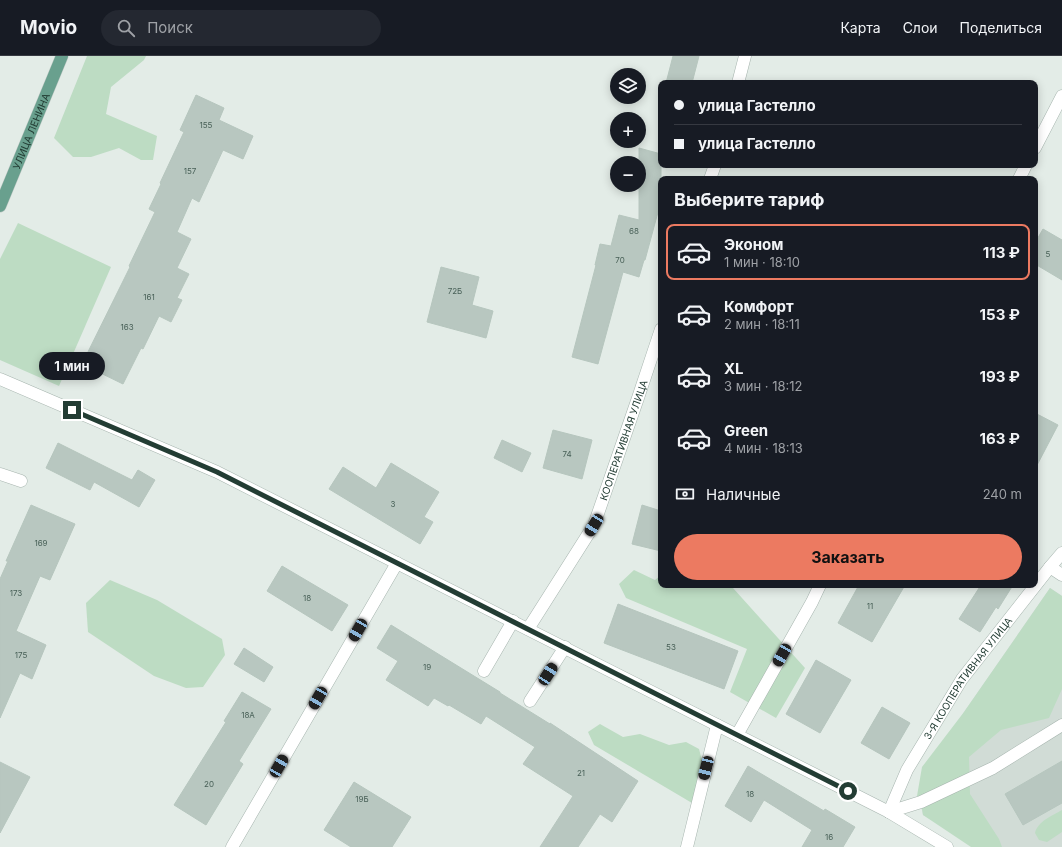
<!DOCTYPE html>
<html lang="ru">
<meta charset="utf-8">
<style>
:root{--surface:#171b24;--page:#242831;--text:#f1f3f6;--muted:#9ea1a6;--line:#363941;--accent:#ec7a61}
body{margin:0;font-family:Inter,sans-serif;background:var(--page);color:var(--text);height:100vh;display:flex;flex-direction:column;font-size:15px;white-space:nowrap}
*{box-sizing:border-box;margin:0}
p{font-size:13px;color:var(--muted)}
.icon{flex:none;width:22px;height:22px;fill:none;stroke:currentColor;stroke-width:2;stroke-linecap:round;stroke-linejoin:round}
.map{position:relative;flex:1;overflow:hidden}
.sheet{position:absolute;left:658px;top:120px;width:380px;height:412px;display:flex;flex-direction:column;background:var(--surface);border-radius:8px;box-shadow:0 2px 10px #0003}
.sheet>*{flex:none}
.banner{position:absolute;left:658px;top:24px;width:380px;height:88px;border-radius:8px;box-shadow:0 2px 10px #0003;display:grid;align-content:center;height:88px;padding:0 16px;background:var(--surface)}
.buttons{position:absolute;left:610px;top:12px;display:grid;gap:8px}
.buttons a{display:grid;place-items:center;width:36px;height:36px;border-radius:50%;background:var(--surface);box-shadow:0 2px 10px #0003;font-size:20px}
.end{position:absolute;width:18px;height:18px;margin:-9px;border:5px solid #233d34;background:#fff;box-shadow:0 0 0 2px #fff}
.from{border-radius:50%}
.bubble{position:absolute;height:28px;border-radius:14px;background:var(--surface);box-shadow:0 2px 10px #0003;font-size:13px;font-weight:700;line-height:28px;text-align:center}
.car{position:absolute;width:12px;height:24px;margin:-12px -6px;border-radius:5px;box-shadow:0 0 3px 1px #0007;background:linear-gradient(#222 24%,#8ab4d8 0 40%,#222 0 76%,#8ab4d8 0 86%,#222 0)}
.banner b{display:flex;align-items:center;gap:14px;height:38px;font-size:15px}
.banner b+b{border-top:1px solid var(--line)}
.banner i{width:10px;height:10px;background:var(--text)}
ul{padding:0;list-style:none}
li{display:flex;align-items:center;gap:12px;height:56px;margin:0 8px 6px;padding:0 8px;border:2px solid transparent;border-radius:8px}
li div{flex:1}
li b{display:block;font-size:15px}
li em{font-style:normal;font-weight:700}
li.selected{border-color:var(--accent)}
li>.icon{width:36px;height:36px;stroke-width:1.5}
h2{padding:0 16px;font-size:18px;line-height:48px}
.pay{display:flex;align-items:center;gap:10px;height:44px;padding:0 16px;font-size:15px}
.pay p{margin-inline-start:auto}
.primary-button{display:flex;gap:8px;margin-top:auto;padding:8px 16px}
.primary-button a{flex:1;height:46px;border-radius:24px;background:var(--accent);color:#111;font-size:16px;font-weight:700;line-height:46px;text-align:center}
header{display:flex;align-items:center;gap:24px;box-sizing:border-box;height:56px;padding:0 20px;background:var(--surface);border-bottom:1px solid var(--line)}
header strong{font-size:19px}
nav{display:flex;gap:22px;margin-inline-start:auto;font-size:14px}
.search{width:280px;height:36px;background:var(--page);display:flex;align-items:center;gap:10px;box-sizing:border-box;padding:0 14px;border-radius:22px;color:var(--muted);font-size:15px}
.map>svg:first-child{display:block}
</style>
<header>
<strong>Movio</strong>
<div class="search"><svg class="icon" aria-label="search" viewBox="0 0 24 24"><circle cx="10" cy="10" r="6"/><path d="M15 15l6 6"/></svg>Поиск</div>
<nav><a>Карта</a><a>Слои</a><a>Поделиться</a></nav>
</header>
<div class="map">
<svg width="1062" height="791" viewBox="0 0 1062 791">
<rect width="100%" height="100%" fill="#e3ece7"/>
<path fill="#d1dcd6" d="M1050 532 1062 540V791H978L923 759 918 735 964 656Z"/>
<g fill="#bddcc3">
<path d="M87 0H146L144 4 111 31 106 58 157 80 153 104H141L119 92 91 101H73L54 82Z"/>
<path d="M18 167 111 211 59 330 0 304V203Z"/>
<path d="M634 514 655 524 661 519V529H726L733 532 805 612 776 662 730 636 747 593 626 542 619 528Z"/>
<path d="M110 524 157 544 222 583 225 599 203 631 186 632 154 620 88 576 86 547Z"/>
<path d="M1050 532 1062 540V633L1049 662 1001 674 969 701 970 738 999 783 1002 791H971L923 759 921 746 917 740 922 711 964 656Z"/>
<path d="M600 668 623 681 640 678 669 689 686 686 699 693 703 708 692 747 594 689 588 676Z"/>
<path d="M1062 754V776L1047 786 1039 784 1035 777C1038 765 1052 760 1062 754Z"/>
</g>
<g fill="#b8c7c0" stroke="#b6c6be">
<path d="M673 0H699L692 27H666Z"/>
<path d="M196 39 224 52 219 64 253 80 243 103 223 94 199 146 192 142 177 176 191 183 177 212 189 218 177 242 182 244 171 266 159 260 143 293 141 292 123 328 82 308 130 211 129 210 155 156 149 153 161 128 160 127 184 76 180 74Z"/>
<path d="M639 92 661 98V145L645 204H644L639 221 623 216 598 308 572 301 596 209H595L600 188 611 190 619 159 639 164Z"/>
<path d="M1043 173 1062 184V224L1035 208V187Z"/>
<path d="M441 211 479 221 472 249 493 255 486 282 427 266Z"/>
<path d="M1035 357 1058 369 1035 413Z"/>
<path d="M553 374 592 384 582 423 543 412Z"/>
<path d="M502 384 531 397 522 416 494 402Z"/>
<path d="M58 387 132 424 138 414 155 424 139 451 94 426 90 434 46 412Z"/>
<path d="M391 407 439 436 424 461 433 466 420 488 329 433 343 411 376 432Z"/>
<path d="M31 449 75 468 50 524 40 520 16 575 46 589 32 623 20 617 0 662V523L8 505H6Z"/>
<path d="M642 449 661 455V495L632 488Z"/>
<path d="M282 510 348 549 332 575 267 535Z"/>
<path d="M859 529H905L872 586 838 567Z"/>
<path d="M981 529H1013L998 553 996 551 980 576 959 563Z"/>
<path d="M618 548 738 595 724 633 604 587Z"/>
<path d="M391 569 500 636V637L550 668V667L638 725 612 766 600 758 578 791H540L573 740 523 708 535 691 486 660 481 668 449 649 448 650 434 642 428 650 386 624 398 605 377 592Z"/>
<path d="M244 592 273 611 264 626 234 608Z"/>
<path d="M816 604 851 624 820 677 786 658Z"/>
<path d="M242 636 271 653 239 705 243 708 206 769 174 749 226 666 224 665Z"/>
<path d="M882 651 910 667 889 703 861 687Z"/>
<path d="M1062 705V747L1023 769 1005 738Z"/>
<path d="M0 706 30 721 0 777Z"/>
<path d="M748 710 824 755 825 753 855 771 843 791H802L812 774 764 744 751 766 725 750Z"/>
<path d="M354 726 411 761 392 791H351L324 774Z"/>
</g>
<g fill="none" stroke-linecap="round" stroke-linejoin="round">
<defs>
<g id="service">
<path d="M0 418 21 425"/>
<path d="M1050 511 1062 519"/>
<path d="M484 615 513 565"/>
<path d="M530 645 565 591"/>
<path d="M889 756 921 746 993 712 1062 669"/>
<path d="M687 791 717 669"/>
</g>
<g id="minor">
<path d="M738 27 745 0"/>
<path d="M1035 92 1062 40"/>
<path d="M710 123 715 109"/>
<path d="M1019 123 1026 109"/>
<path d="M0 323 217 416 889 756 947 791"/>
<path id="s1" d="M528 573 594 469 638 342 661 273"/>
<path d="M737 679 812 546 820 529"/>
<path id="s2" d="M889 756 907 714 962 623 1050 511 1062 497"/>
<path d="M232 791 397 507"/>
</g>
<g id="primary">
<path id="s3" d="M0 150 62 0"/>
</g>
</defs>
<use href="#service" stroke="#a6b4ae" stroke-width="13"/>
<use href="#minor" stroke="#a6b4ae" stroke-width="13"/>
<use href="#primary" stroke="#c1c9c6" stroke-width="13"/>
<use href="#service" stroke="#fff" stroke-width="12"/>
<use href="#minor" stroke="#fff" stroke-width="12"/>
<use href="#primary" stroke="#69a08e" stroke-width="12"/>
</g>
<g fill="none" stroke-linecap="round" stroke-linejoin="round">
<path stroke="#233d34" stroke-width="5" d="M72 354 217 416 848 735"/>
</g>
<g text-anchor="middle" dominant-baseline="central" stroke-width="3.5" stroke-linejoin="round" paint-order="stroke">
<g font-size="8" fill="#486057">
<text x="206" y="69">155</text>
<text x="190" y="115">157</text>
<text x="634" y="175">68</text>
<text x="1048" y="198">5</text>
<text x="620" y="204">70</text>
<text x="455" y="235">72Б</text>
<text x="149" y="241">161</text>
<text x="127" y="271">163</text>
<text x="567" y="398">74</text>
<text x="393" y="448">3</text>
<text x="41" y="487">169</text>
<text x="16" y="537">173</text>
<text x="307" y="542">18</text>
<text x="870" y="550">11</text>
<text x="671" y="591">53</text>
<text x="21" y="599">175</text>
<text x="427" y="611">19</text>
<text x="248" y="659">18А</text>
<text x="581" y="717">21</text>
<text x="209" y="728">20</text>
<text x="750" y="738">18</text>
<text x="362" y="743">19Б</text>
<text x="829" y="781">16</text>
</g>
<g font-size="10" fill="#233d34" stroke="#f3f9f6">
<text stroke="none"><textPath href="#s3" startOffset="81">УЛИЦА ЛЕНИНА</textPath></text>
<text stroke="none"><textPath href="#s1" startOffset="213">КООПЕРАТИВНАЯ УЛИЦА</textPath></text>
<text stroke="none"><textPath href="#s2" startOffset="156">3-Я КООПЕРАТИВНАЯ УЛИЦА</textPath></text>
</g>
</g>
</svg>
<div class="buttons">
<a><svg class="icon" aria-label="layers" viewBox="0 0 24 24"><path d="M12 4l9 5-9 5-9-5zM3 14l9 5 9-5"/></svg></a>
<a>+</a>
<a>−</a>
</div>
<i class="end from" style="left:848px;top:735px"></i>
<i class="end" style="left:72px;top:354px"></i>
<div class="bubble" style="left:39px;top:296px;width:66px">1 мин</div>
<i class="car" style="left:594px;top:469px;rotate:212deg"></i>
<i class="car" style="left:358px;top:574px;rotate:210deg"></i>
<i class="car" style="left:782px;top:599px;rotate:210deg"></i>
<i class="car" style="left:548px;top:618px;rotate:33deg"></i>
<i class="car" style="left:318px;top:642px;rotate:210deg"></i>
<i class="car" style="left:279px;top:710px;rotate:30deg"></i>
<i class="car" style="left:706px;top:712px;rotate:194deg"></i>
<div class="banner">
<b><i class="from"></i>улица Гастелло</b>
<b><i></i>улица Гастелло</b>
</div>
<section class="sheet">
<h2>Выберите тариф</h2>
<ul>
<li class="selected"><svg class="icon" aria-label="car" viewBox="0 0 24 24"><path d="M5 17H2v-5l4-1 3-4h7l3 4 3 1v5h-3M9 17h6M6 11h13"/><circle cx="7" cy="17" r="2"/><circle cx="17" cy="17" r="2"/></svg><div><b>Эконом</b><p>1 мин · 18:10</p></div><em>113 ₽</em></li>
<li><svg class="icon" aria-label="car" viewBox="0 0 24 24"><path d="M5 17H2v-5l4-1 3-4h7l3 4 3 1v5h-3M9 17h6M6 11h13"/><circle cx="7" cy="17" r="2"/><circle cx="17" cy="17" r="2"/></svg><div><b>Комфорт</b><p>2 мин · 18:11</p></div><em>153 ₽</em></li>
<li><svg class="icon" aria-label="car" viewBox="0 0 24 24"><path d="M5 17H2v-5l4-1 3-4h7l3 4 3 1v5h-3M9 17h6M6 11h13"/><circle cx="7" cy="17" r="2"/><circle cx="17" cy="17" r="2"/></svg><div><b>XL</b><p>3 мин · 18:12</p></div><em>193 ₽</em></li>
<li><svg class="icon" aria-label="car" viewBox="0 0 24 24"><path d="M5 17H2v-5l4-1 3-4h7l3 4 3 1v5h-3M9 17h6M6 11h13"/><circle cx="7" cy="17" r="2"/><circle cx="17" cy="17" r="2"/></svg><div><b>Green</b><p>4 мин · 18:13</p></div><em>163 ₽</em></li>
</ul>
<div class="pay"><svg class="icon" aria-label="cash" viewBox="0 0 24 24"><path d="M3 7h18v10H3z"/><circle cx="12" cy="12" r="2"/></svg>Наличные<p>240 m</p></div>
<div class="primary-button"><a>Заказать</a></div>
</section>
</div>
